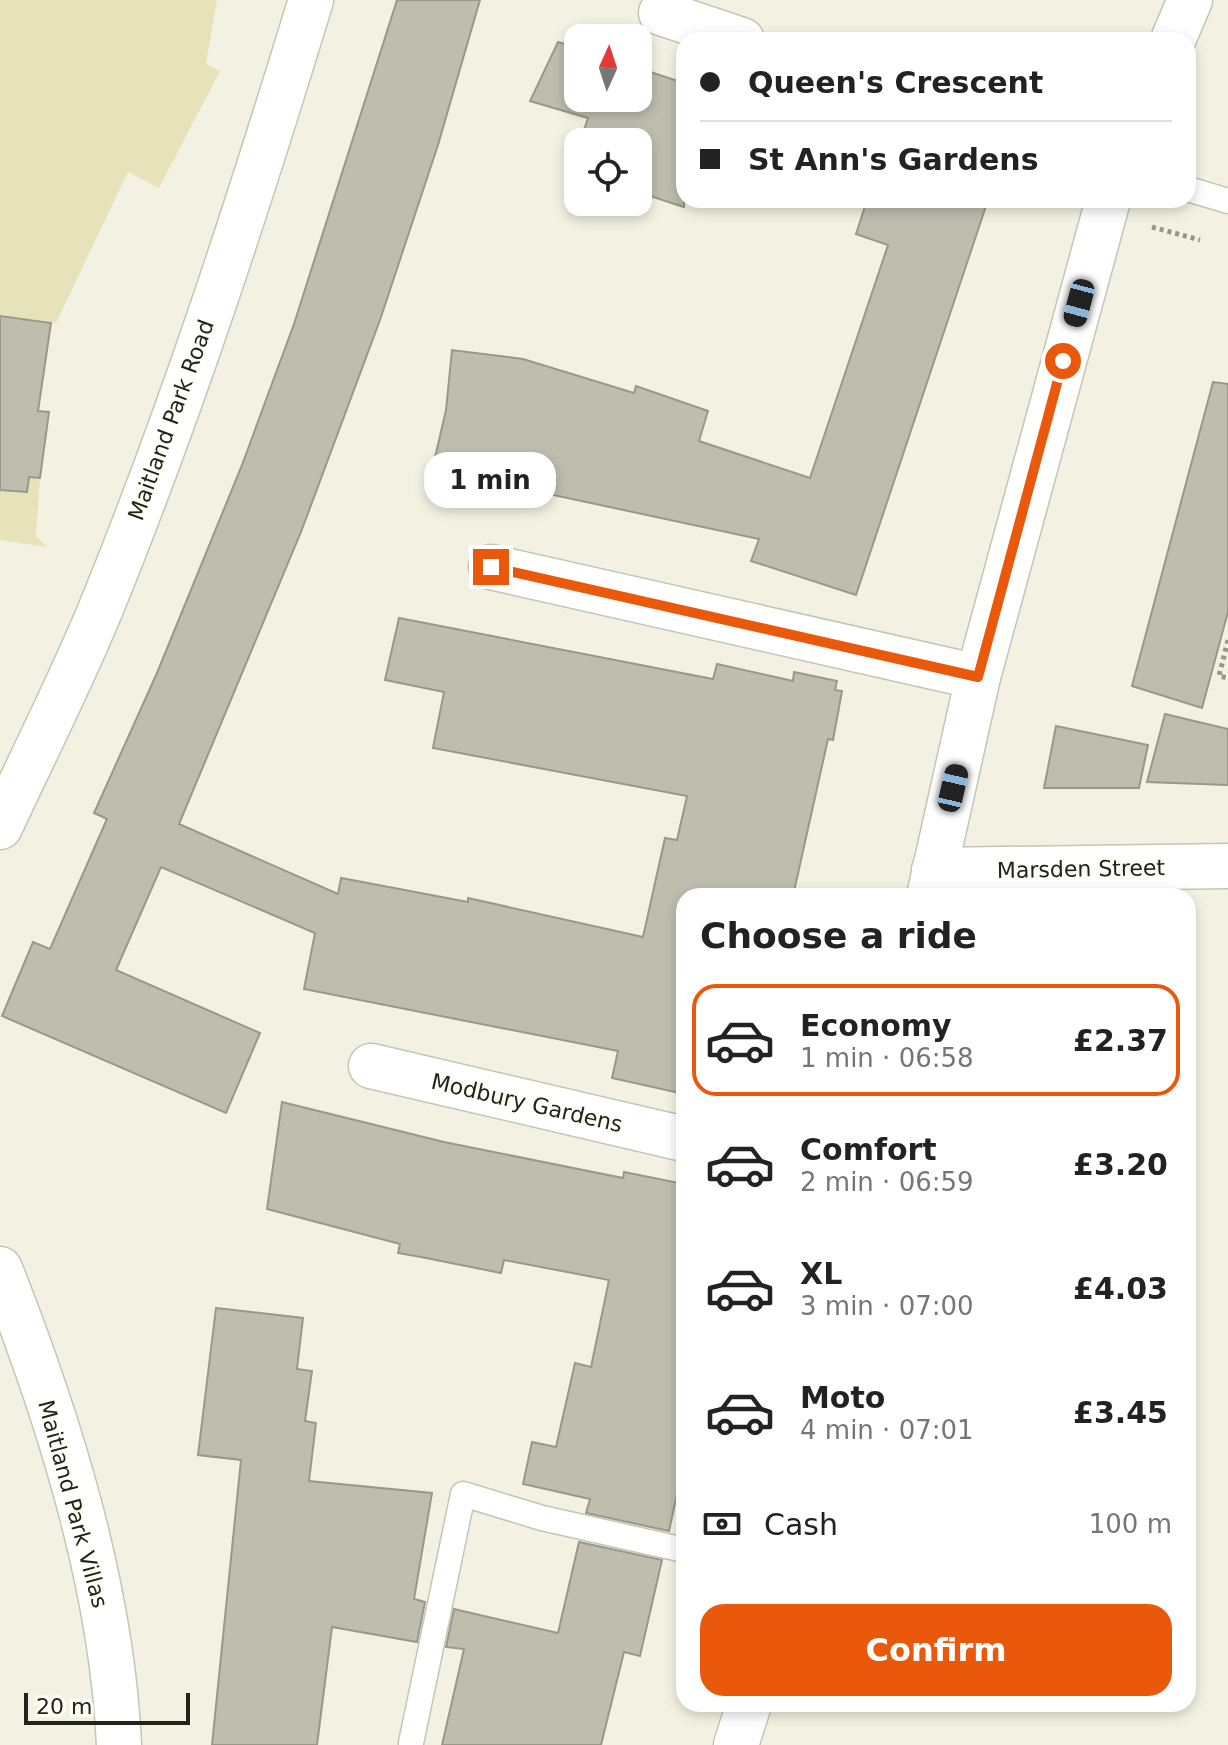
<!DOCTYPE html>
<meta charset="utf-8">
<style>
:root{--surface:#fff;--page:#f2f2f2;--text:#222;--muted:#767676;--line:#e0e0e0;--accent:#ea580c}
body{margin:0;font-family:"DejaVu Sans",sans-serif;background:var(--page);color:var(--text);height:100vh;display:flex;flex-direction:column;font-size:30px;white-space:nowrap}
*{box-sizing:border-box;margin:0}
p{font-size:26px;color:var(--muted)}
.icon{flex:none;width:44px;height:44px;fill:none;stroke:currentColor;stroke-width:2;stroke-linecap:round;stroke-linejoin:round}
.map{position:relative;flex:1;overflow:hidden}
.panel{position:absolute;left:676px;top:888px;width:520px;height:824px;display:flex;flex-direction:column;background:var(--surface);border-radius:24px;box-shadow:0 4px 12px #0003}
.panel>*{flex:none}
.guide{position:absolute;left:676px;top:32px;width:520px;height:176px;border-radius:24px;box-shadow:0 4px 12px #0003;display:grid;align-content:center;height:176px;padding:0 24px;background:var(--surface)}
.needle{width:52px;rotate:3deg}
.buttons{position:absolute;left:564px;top:24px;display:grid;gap:16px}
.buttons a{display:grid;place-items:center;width:88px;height:88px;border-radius:16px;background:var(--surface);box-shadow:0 4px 12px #0003;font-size:40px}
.scale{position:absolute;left:24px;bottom:20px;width:166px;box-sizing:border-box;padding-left:8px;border:4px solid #23231d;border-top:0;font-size:22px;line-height:28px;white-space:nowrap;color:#23231d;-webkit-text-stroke:6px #fffff8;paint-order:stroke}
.end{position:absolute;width:36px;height:36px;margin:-18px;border:10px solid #ea580c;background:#fff;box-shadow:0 0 0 4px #fff}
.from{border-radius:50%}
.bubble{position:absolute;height:56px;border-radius:24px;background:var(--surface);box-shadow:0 4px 12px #0003;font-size:26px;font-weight:700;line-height:56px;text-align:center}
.car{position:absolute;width:24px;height:48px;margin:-24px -12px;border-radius:10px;box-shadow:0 0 6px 2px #0007;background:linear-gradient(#222 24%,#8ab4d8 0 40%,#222 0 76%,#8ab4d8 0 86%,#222 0)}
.guide b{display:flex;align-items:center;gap:28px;height:76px;font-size:30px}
.guide b+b{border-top:2px solid var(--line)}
.guide i{width:20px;height:20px;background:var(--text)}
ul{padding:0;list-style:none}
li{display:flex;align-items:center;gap:24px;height:112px;margin:0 16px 12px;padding:0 8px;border:4px solid transparent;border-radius:24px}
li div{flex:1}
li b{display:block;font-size:30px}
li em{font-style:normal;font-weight:700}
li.on{border-color:var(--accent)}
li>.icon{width:72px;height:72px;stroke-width:1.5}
h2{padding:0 24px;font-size:36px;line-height:96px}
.pay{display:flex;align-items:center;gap:20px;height:88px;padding:0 24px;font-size:30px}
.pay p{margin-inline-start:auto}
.cta{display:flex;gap:16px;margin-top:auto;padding:16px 24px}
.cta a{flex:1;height:92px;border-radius:24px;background:var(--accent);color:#fff;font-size:32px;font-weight:700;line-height:92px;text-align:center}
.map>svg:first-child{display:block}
</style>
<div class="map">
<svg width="1228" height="1745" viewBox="0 0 1228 1745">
<rect width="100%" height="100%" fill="#f3f2e2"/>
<g fill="#e6e3bb">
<path d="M0 0H217L206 64 220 71 159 188 128 172 56 323 0 316Z"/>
<path d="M0 473 40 478 36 536 47 547 0 540Z"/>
</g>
<g fill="#bebdae" stroke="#99988a" stroke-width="2">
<path d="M397 0H480L438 145 380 320 301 532 179 824 338 894 341 878 468 902V898L643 937 665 838 677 840 687 796 433 748 444 692 385 680 399 618 713 679 717 664 793 681 794 672 837 681 835 690 842 691 833 740 828 739 793 896H684V1094L612 1078 618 1051 304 989 315 933 161 867 116 970 260 1033 226 1113 2 1016 33 942 50 949 107 819 94 813 157 673 242 465 294 324Z"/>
<path d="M558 42 578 48V98H638V68L684 83V207L638 192V142H580L588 118 530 101Z"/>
<path d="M867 200H988L856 595 751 561 759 539 441 471 442 468 433 466 446 410 452 350 523 359 634 393 636 386 708 411 699 441 810 478 888 245 856 234Z"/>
<path d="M0 316 51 323 38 411 49 412 40 478 29 477 27 492 0 490Z"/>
<path d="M1213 382 1228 384V612L1202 708 1132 686Z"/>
<path d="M1165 714 1228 729V785L1147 782Z"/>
<path d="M1056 726 1148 745 1139 788H1044Z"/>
<path d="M282 1102 444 1142 623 1178 624 1172 684 1184V1462L669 1531 586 1513 590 1499 523 1484 532 1442 556 1447 575 1363 591 1367 609 1280 504 1260 501 1273 421 1257 398 1253 400 1244 267 1209Z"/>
<path d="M216 1308 303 1318 297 1369 312 1371 305 1421 316 1423 309 1481 432 1493 414 1599 425 1602 417 1642 332 1627 317 1745H212L241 1460 198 1455Z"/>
<path d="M579 1542 662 1560 640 1656 624 1652 601 1745H442L464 1649 446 1647 454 1609 558 1633Z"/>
</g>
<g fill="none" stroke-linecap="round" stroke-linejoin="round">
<defs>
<g id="lane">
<path d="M1188 189 1228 201"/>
<path d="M411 1743 463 1494 542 1518 684 1550"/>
</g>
<g id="street">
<path d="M661 13 742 40"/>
<path d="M1173 40 1190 0"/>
<path d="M491 567 978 677"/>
<path d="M0 827C33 756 69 685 99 613 181 413 248 206 311 0"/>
<path d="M934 870 1228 866"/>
<path d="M929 896 978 677 1108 200"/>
<path d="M371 1066 684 1139"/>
<path d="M0 1269C58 1416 112 1586 119 1745"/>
<path d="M736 1745 749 1704"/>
</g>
</defs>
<use href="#lane" stroke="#c6c5b5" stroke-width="27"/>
<use href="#street" stroke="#c6c5b5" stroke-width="47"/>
<g stroke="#97968b" stroke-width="5" stroke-dasharray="4 4" stroke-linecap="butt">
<path d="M1152 227 1200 240"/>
<path d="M1228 640 1219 676 1228 678"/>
</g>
<use href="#lane" stroke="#fff" stroke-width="24"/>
<use href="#street" stroke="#fff" stroke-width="44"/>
</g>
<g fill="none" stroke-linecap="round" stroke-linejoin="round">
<path stroke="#ea580c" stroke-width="10" d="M491 567 978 677 1063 361"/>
</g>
<g text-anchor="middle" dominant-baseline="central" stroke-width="6" stroke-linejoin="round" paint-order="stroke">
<g font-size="22" fill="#23231d" stroke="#fffff8">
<text transform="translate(171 420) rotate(-70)">Maitland Park Road</text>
<text transform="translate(1081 869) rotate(-1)">Marsden Street</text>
<text transform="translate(527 1103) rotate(13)">Modbury Gardens</text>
<text transform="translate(73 1504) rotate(75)">Maitland Park Villas</text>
</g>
</g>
</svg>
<div class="buttons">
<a><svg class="needle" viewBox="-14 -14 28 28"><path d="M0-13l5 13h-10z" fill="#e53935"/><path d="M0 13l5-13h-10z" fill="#767676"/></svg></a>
<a><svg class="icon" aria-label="locate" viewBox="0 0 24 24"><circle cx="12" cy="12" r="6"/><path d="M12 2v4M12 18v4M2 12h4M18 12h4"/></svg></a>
</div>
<div class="scale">20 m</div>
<i class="end from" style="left:1063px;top:361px"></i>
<i class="end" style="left:491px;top:567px"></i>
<div class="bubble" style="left:424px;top:452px;width:132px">1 min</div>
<i class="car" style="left:1079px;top:303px;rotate:195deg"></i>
<i class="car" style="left:953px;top:788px;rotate:13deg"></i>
<div class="guide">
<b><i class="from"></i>Queen's Crescent</b>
<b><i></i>St Ann's Gardens</b>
</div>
<section class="panel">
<h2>Choose a ride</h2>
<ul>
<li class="on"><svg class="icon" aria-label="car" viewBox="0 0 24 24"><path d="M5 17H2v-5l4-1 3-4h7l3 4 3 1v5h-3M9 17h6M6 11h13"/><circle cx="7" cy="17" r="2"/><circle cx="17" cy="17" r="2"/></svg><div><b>Economy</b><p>1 min · 06:58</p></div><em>£2.37</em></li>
<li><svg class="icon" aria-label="car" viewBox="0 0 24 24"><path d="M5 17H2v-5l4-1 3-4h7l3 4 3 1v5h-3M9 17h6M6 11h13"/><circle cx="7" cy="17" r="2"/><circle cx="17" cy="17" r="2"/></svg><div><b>Comfort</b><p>2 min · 06:59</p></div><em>£3.20</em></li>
<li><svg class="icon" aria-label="car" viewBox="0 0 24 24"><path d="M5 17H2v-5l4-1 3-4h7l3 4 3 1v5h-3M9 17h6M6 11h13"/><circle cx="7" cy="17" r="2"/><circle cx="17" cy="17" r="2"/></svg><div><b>XL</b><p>3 min · 07:00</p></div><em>£4.03</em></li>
<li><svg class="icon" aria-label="car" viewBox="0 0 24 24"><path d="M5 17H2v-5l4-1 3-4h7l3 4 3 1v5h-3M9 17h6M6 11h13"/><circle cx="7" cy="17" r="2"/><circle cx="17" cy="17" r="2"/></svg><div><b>Moto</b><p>4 min · 07:01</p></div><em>£3.45</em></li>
</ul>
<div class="pay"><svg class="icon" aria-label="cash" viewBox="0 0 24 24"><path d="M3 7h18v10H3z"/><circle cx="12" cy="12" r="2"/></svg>Cash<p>100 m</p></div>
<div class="cta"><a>Confirm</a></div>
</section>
</div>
